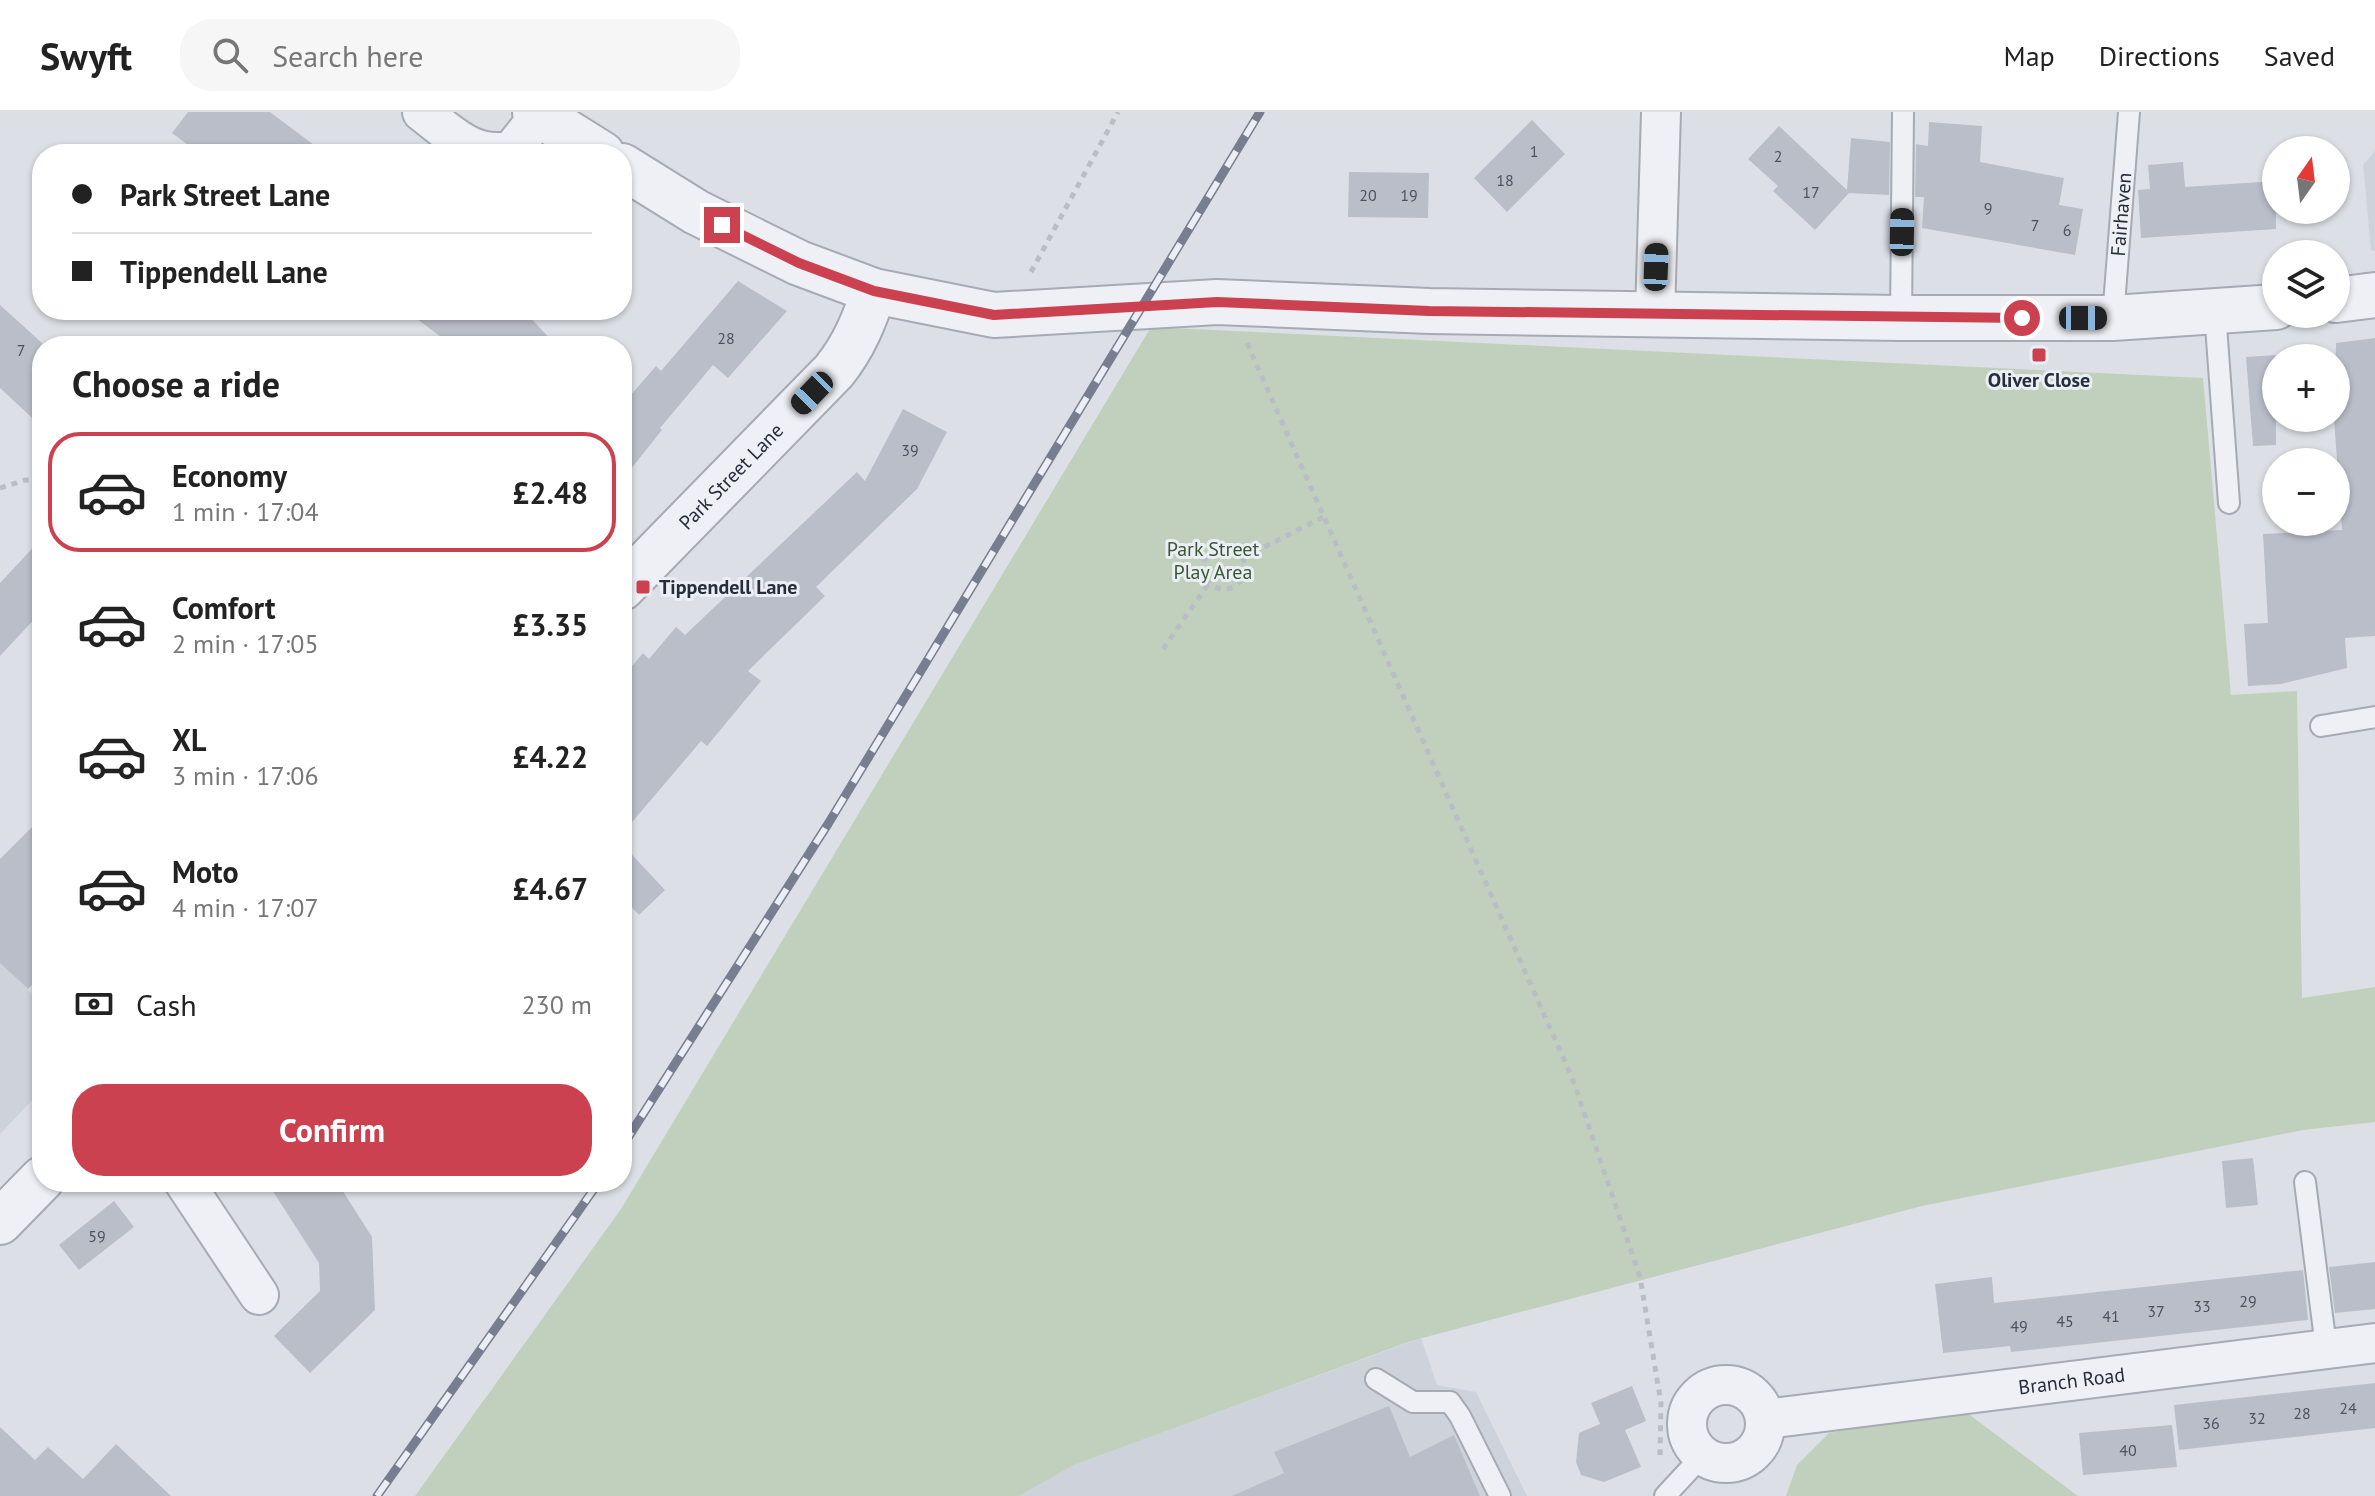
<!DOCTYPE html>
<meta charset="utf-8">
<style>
:root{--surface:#fff;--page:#f6f6f6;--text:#222;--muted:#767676;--line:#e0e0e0;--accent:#cb414f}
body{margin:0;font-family:"PT Sans",sans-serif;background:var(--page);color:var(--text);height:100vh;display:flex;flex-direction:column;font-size:30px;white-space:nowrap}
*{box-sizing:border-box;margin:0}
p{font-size:26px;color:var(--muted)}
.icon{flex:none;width:44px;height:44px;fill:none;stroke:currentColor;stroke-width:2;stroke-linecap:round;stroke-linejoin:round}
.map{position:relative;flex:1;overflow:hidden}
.panel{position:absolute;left:32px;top:224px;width:600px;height:856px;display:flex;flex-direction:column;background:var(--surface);border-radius:32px;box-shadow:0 2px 6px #0004}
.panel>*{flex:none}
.top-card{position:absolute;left:32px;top:32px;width:600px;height:176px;border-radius:32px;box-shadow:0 2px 6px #0004;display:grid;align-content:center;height:176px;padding:0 40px;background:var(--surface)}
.needle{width:52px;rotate:14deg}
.buttons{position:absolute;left:2262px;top:24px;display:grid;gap:16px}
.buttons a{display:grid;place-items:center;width:88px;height:88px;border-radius:50%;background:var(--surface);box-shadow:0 2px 6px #0004;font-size:40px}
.end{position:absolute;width:36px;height:36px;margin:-18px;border:10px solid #cb414f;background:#fff;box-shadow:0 0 0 4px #fff}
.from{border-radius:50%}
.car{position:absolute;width:24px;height:48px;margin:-24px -12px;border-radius:10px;box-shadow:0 0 6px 2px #0007;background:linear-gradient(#222 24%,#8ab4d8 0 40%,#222 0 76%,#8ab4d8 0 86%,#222 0)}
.top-card b{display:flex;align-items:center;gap:28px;height:76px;font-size:30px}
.top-card b+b{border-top:2px solid var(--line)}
.top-card i{width:20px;height:20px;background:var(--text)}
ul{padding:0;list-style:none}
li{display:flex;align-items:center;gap:24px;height:120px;margin:0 16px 12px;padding:0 24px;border:4px solid transparent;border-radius:32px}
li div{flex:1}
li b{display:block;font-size:30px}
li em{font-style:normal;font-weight:700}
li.current{border-color:var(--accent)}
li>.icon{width:72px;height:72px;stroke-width:1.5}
h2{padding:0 40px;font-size:36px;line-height:96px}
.pay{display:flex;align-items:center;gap:20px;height:88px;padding:0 40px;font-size:30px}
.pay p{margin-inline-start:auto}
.action{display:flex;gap:16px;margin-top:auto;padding:16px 40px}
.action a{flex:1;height:92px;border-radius:32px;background:var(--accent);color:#fff;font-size:32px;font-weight:700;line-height:92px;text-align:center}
header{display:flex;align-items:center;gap:48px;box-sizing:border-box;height:112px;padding:0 40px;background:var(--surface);border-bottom:2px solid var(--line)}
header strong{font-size:38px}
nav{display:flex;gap:44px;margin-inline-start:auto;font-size:28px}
.search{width:560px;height:72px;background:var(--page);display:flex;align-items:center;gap:20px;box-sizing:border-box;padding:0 28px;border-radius:32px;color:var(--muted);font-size:30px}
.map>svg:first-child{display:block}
</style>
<header>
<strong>Swyft</strong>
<div class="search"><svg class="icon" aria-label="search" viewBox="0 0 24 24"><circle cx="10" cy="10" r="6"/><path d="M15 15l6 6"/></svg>Search here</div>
<nav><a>Map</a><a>Directions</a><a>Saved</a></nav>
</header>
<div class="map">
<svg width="2375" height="1384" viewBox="0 0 2375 1384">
<rect width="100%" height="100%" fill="#dce0e6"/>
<g fill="#ced2db">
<path d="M2375 39V139L2371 138 2363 53Z"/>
<path d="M0 851 42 891V978L0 1022Z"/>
<path d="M1421 1226 1437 1273 1476 1280 1527 1384H1019L1074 1353Z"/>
</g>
<g fill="#c1d0bd">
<path d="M1151 215 2203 266 2231 583 2297 579 2302 886 2375 875V1010L2303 1018 1922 1094 1411 1229 1074 1353 1019 1384H415L621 1097Z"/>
<path d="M1962 1297 2078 1384H1786L1797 1353 1829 1321Z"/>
</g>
<g fill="#babec9">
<path d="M188 0H270L326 42H200L172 21Z"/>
<path d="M1532 8 1565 42 1507 100 1474 66Z"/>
<path d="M1929 10 1982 14 1980 50 2064 66 2059 93 2083 97 2075 143 1922 116 1924 85H1915L1916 32 1928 34Z"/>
<path d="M1779 14 1847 78 1851 26 1890 30 1889 83 1849 81 1815 118 1773 79 1778 74 1748 47Z"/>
<path d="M2183 50 2185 75 2276 69V117L2141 126 2138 78 2150 77 2148 53Z"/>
<path d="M1349 60 1429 61 1428 106 1348 105Z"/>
<path d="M738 169 787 199 728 266 713 253 660 316 662 318 622 368V293L656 254 661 259Z"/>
<path d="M0 193 42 231V315L0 276Z"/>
<path d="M405 198H523L557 234H453Z"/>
<path d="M2375 226V524L2345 526 2347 556 2281 572 2248 574 2244 512 2268 511 2263 422 2342 418 2334 306 2336 231Z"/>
<path d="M2276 243V333L2253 334 2246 245Z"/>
<path d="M903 297 947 320 917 377 816 475 825 484 748 559 761 569 707 634 701 629 622 722V566L643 541 649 547 676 515 685 523 857 360 865 369Z"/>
<path d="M42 426V499L0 544V471Z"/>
<path d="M42 705V863L28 877 0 851V747Z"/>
<path d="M622 732 665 778 639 803 622 785Z"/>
<path d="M2253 1046 2258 1093 2226 1096 2222 1049Z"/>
<path d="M267 1070H337L372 1125 375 1198 310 1261 274 1224 320 1179 319 1151Z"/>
<path d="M114 1089 134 1115 79 1158 59 1133Z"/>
<path d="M2375 1150V1197L2335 1201 2329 1155Z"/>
<path d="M2303 1158 2308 1208 2011 1240 2010 1234 1943 1241 1935 1172 1992 1165 1994 1191Z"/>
<path d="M2375 1271V1316L2179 1338 2174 1293Z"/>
<path d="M1632 1274 1646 1309 1625 1318 1641 1355 1604 1370 1581 1363 1576 1350 1579 1321 1600 1312 1591 1291Z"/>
<path d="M1389 1294 1410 1345 1454 1323 1480 1384H1232L1284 1361 1274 1340Z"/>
<path d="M2172 1313 2177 1355 2083 1363 2079 1321Z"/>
<path d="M0 1315 35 1348 48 1335 83 1367 116 1332 171 1384H0Z"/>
</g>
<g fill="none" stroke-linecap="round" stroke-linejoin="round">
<defs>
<g id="service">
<path d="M2215 200 2229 391"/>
<path d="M1901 206 1903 0"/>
<path id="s1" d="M2113 206 2129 0"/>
<path d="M2321 614 2375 605"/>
<path d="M2305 1070 2326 1235"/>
<path d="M1376 1267 1413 1290H1450L1460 1304 1500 1384"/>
<path d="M1665 1384 1702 1344"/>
</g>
<g id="minor">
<path d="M422 0C450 21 474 48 512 38L540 3"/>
<path d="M1655 202 1661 0"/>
<path d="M184 1070 259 1183"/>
<circle cx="1726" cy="1312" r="39"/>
<path id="s2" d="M1766 1307 2375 1231"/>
</g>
<g id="tertiary">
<path d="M535 0 602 42"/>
<path d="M622 54 696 100 799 151 874 179 994 203 1217 190 1429 199 1901 206H2113L2276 195"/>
<path d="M2336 188 2375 183"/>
<path id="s3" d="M622 476 834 259C854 234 864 209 874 179"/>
<path d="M0 1110 42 1067"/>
</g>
</defs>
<use href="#service" stroke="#a5aab3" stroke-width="24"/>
<use href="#minor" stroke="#a5aab3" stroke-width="42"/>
<use href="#tertiary" stroke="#a5aab3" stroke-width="48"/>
<g stroke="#bbbdc5" stroke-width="5" stroke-dasharray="6 6" stroke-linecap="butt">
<path d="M1031 160 1118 0"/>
<path d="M1247 231 1573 968 1640 1165 1661 1291 1660 1343"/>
<path d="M0 376 25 368 42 369"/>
<circle cx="1224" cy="456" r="21"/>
<path d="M1243 446 1323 405"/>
<path d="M1163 537 1209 471"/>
</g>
<use href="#service" stroke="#eff0f5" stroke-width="20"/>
<use href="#minor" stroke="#eff0f5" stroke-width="38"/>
<use href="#tertiary" stroke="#eff0f5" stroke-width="44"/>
<defs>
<g id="rail">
<path d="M622 1035 828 712 1260 0"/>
<path d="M377 1384 599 1070"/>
</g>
</defs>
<use href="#rail" stroke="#767e8f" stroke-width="9"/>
<use href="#rail" stroke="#ebeef4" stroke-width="6" stroke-dasharray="18" stroke-linecap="butt"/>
</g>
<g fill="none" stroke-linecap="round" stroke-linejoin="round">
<path stroke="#cb414f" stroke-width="10" d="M722 113 799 151 874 179 994 203 1217 190 1429 199 2022 206"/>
</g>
<g fill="#cb414f" stroke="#ebeef4" stroke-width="3">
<rect x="2031" y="235" width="16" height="16" rx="4"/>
<rect x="635" y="467" width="16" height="16" rx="4"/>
</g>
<g text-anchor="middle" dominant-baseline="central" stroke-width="6" stroke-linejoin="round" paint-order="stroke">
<g font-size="16" fill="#4b515f">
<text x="1534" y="39">1</text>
<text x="1778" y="44">2</text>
<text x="1505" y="68">18</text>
<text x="1811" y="80">17</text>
<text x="1368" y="83">20</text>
<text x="1409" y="83">19</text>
<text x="1988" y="96">9</text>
<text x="2035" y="113">7</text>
<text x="2067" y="118">6</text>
<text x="726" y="226">28</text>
<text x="21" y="238">7</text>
<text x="910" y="338">39</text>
<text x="97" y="1124">59</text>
<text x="2248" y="1189">29</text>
<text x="2202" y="1194">33</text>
<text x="2156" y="1199">37</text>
<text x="2111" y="1204">41</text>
<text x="2065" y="1209">45</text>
<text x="2019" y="1214">49</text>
<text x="2348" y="1296">24</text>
<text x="2302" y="1301">28</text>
<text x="2257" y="1306">32</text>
<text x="2211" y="1311">36</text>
<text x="2128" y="1338">40</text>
</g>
<g font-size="20" fill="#262d3c" stroke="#ebeef4">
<text stroke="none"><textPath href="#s1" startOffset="104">Fairhaven</textPath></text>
<text stroke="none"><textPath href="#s3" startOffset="156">Park Street Lane</textPath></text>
<text stroke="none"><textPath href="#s2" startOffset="308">Branch Road</textPath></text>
</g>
<g font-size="20" font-weight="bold" fill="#262d3c" stroke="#ebeef4">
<text x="2039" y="268">Oliver Close</text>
<text x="659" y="475" text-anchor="start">Tippendell Lane</text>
</g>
<g font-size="20" fill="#395734" stroke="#ebeef4">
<text x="1213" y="437">Park Street<tspan x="1213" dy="23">Play Area</tspan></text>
</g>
</g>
</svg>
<div class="buttons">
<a><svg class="needle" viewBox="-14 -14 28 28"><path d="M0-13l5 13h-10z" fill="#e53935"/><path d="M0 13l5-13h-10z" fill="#767676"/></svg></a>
<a><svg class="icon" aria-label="layers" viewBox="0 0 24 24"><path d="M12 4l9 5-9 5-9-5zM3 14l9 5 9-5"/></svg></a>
<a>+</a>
<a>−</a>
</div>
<i class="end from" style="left:2022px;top:206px"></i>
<i class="end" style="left:722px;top:113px"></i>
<i class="car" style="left:1902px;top:120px;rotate:1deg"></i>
<i class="car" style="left:1656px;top:155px;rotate:2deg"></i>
<i class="car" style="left:2083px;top:206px;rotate:90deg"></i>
<i class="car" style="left:812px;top:281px;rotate:224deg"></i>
<div class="top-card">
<b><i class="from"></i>Park Street Lane</b>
<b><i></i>Tippendell Lane</b>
</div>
<section class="panel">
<h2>Choose a ride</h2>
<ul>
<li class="current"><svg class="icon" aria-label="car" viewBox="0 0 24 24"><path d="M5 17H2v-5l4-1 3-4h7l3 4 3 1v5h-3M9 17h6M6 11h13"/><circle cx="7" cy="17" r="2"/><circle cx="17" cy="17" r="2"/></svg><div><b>Economy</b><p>1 min · 17:04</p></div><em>£2.48</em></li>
<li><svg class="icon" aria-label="car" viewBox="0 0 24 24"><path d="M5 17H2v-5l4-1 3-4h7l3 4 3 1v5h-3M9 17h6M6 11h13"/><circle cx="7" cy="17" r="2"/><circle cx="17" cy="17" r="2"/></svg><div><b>Comfort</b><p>2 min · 17:05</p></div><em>£3.35</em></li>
<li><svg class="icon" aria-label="car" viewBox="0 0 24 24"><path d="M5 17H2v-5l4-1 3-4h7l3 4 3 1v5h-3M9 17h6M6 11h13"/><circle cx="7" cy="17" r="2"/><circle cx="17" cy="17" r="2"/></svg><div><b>XL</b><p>3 min · 17:06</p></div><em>£4.22</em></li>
<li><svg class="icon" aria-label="car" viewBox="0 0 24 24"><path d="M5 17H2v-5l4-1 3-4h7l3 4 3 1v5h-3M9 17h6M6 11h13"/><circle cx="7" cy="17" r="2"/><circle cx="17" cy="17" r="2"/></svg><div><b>Moto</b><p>4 min · 17:07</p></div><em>£4.67</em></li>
</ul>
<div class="pay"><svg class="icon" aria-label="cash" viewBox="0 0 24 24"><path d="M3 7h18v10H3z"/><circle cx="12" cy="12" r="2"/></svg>Cash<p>230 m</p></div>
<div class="action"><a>Confirm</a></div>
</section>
</div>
